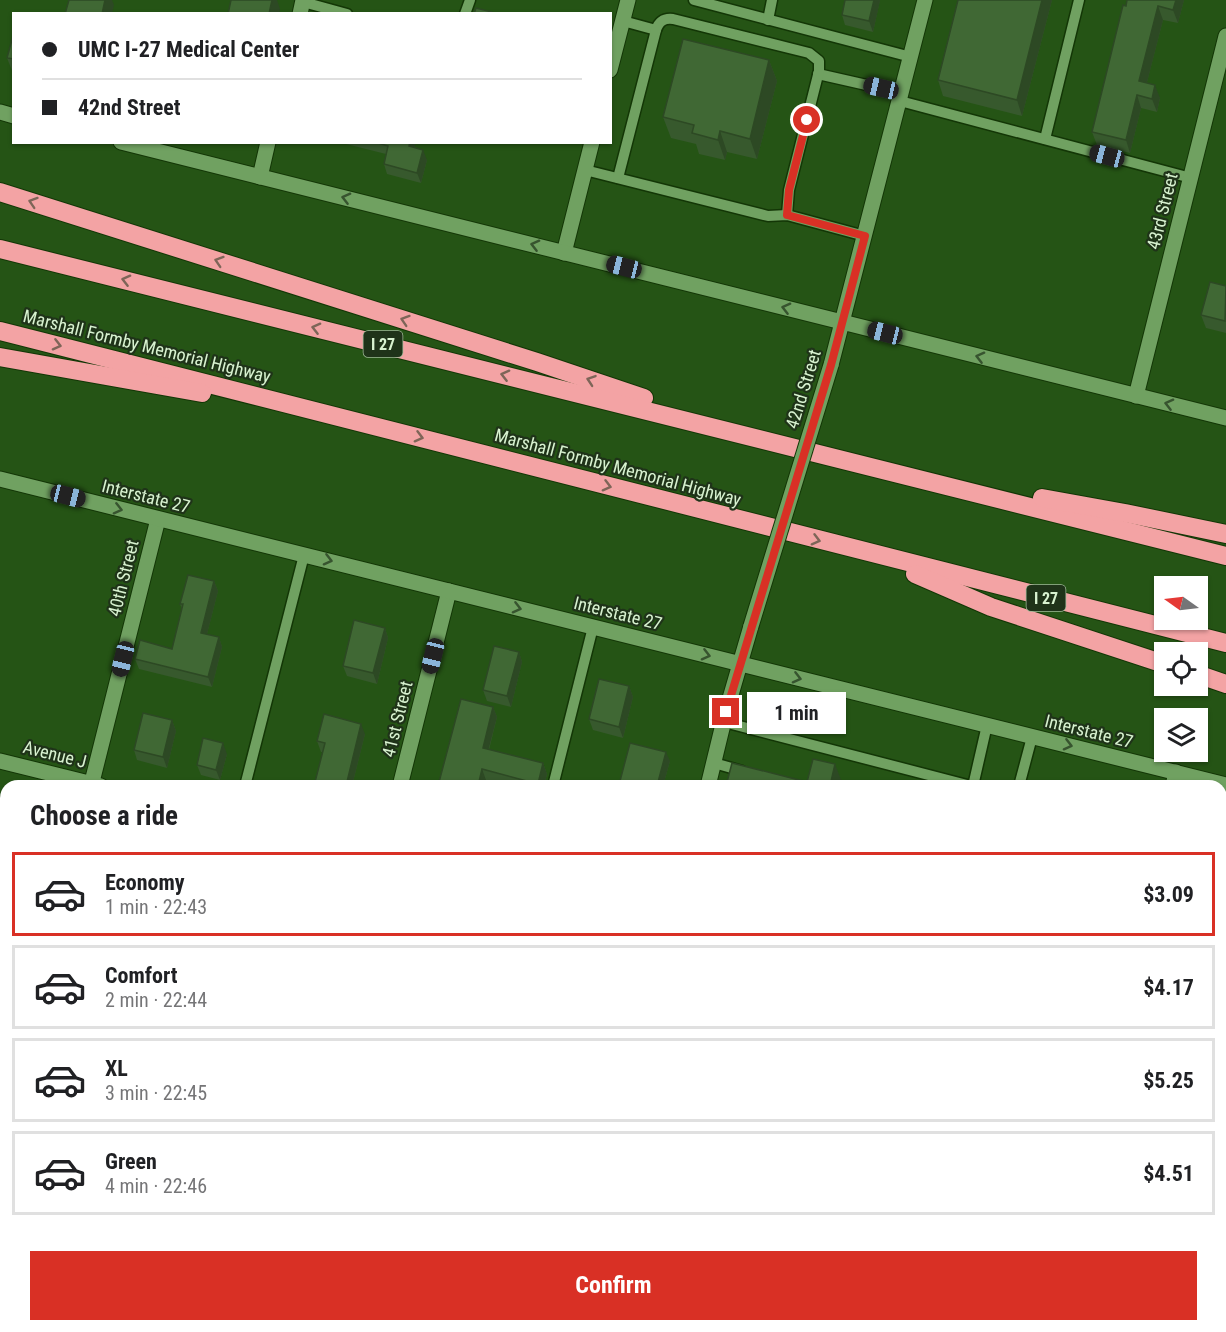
<!DOCTYPE html>
<meta charset="utf-8">
<style>
:root{--surface:#fff;--page:#f2f2f2;--text:#202124;--muted:#757577;--line:#e0e0e0;--accent:#d93025}
body{margin:0;font-family:"Roboto Condensed",sans-serif;background:var(--page);color:var(--text);height:100vh;display:flex;flex-direction:column;font-size:22px;white-space:nowrap}
*{box-sizing:border-box;margin:0}
p{font-size:20px;color:var(--muted)}
.icon{flex:none;width:33px;height:33px;fill:none;stroke:currentColor;stroke-width:2;stroke-linecap:round;stroke-linejoin:round}
.map{position:relative;flex:1;overflow:hidden}
.details{position:absolute;left:0px;top:780px;width:1227px;height:552px;display:flex;flex-direction:column;background:var(--surface);border-radius:18px 18px 0 0;box-shadow:0 2px 4px #0004}
.details>*{flex:none}
.hud{position:absolute;left:12px;top:12px;width:600px;height:132px;border-radius:0px;box-shadow:0 2px 4px #0004;display:grid;align-content:center;height:132px;padding:0 30px;background:var(--surface)}
.needle{width:39px;rotate:284deg}
.controls{position:absolute;left:1154px;top:576px;display:grid;gap:12px}
.controls a{display:grid;place-items:center;width:54px;height:54px;border-radius:0px;background:var(--surface);box-shadow:0 2px 4px #0004;font-size:30px}
.end{position:absolute;width:27px;height:27px;margin:-14px;border:8px solid #d93025;background:#fff;box-shadow:0 0 0 3px #fff}
.from{border-radius:50%}
.bubble{position:absolute;height:42px;border-radius:0px;background:var(--surface);box-shadow:0 2px 4px #0004;font-size:20px;font-weight:700;line-height:42px;text-align:center}
.car{position:absolute;width:18px;height:36px;margin:-18px -9px;border-radius:8px;box-shadow:0 0 4px 2px #0007;background:linear-gradient(#222 24%,#8ab4d8 0 40%,#222 0 76%,#8ab4d8 0 86%,#222 0)}
.hud b{display:flex;align-items:center;gap:21px;height:57px;font-size:22px}
.hud b+b{border-top:2px solid var(--line)}
.hud i{width:15px;height:15px;background:var(--text)}
ul{padding:0;list-style:none}
li{display:flex;align-items:center;gap:18px;height:84px;margin:0 12px 9px;padding:0 18px;border:3px solid var(--line);border-radius:0px}
li div{flex:1}
li b{display:block;font-size:22px}
li em{font-style:normal;font-weight:700}
li.selected{border-color:var(--accent)}
li>.icon{width:54px;height:54px;stroke-width:1.5}
h2{padding:0 30px;font-size:27px;line-height:72px}
.primary-button{display:flex;gap:12px;margin-top:auto;padding:12px 30px}
.primary-button a{flex:1;height:69px;border-radius:0px;background:var(--accent);color:#fff;font-size:24px;font-weight:700;line-height:69px;text-align:center}
.map>svg:first-child{display:block}
</style>
<div class="map">
<svg width="1226" height="1332" viewBox="0 0 1226 1332">
<rect width="100%" height="100%" fill="#255415"/>
<g fill="none" stroke-linecap="round" stroke-linejoin="round">
<defs>
<g id="lane">
<path d="M694 0 911 57"/>
<path d="M303 2 347 14"/>
<path d="M465 14 470 0"/>
<path d="M768 20 772 0"/>
<path d="M623 21 656 30"/>
<path d="M818 74 902 93"/>
<path d="M900 101 1191 178"/>
<path d="M1045 139 1079 0"/>
<path d="M585 170 768 216 787 215 865 236"/>
<path d="M618 178 656 30C659 21 664 18 673 19L809 53 819 61V71L789 190 787 215"/>
<path d="M724 722 971 786"/>
<path d="M714 763 742 771"/>
<path d="M245 786 304 555"/>
<path d="M553 786 593 627"/>
<path d="M973 786 987 725"/>
<path d="M1019 786 1032 737"/>
<path d="M0 828 6 829"/>
<path d="M0 888 6 889"/>
<path d="M0 946 6 948"/>
<path d="M0 1009 6 1010"/>
<path d="M0 1084 6 1086"/>
<path d="M1221 1210 1226 1190"/>
<path d="M0 1303 6 1305"/>
<path d="M79 1326 101 1332"/>
<path d="M119 1326 121 1332"/>
<path d="M420 1332 422 1326"/>
<path d="M882 1332 883 1326"/>
<path d="M1191 1332 1192 1326"/>
</g>
<g id="street">
<path d="M300 14 303 0"/>
<path d="M610 70 628 0"/>
<path d="M260 177 268 142"/>
<path d="M564 253 592 142"/>
<path d="M1136 396 1226 36"/>
<path d="M0 761 101 786"/>
<path d="M91 786 158 519"/>
<path d="M400 786 449 591"/>
<path d="M1173 786 1176 772"/>
<path d="M1221 1065 1226 1066"/>
<path d="M0 1146 6 1122"/>
<path d="M262 1332 264 1326"/>
<path d="M727 1332 728 1326"/>
<path d="M1035 1332 1037 1326"/>
</g>
<g id="secondary">
<path d="M0 112 14 116"/>
<path d="M121 142 1226 418"/>
<path d="M831 365 925 0"/>
<path d="M0 479 1226 785"/>
<path d="M708 786 726 712 751 626"/>
<path d="M573 1332 574 1326"/>
</g>
<g id="highway">
<path d="M0 192 537 362 644 398"/>
<path d="M0 249 1226 556"/>
<path d="M0 331C409 434 817 541 1226 643"/>
<path d="M0 357 202 393"/>
<path d="M1042 498 1125 513 1226 534"/>
<path d="M915 574 991 607 1164 664"/>
<path d="M1197 674 1226 684"/>
</g>
</defs>
<use href="#lane" stroke="#133606" stroke-width="13"/>
<use href="#street" stroke="#133606" stroke-width="17"/>
<use href="#secondary" stroke="#133606" stroke-width="17"/>
<use href="#highway" stroke="#133606" stroke-width="20"/>
<use href="#lane" stroke="#70a161" stroke-width="10"/>
<use href="#street" stroke="#70a161" stroke-width="15"/>
<use href="#secondary" stroke="#70a161" stroke-width="15"/>
<use href="#highway" stroke="#f3a3a4" stroke-width="18"/>
<defs>
<path id="secondary-bridge" d="M751 626 831 365"/>
</defs>
<use href="#secondary-bridge" stroke="#133606" stroke-width="17" stroke-linecap="butt"/>
<use href="#secondary-bridge" stroke="#70a161" stroke-width="15"/>
</g>
<g fill="#37592d">
<path d="M845 0H880L873 32 845 25 842 15Z"/>
<path d="M958 0H1052L1022 116 943 96 938 80Z"/>
<path d="M1184 0 1178 23 1163 20 1147 82 1160 98 1157 112 1141 108 1130 153 1097 145 1092 132 1126 6Z"/>
<path d="M7 58 14 59V74L13 73Z"/>
<path d="M769 60 777 81 757 159 727 152 725 160 699 154 696 144 671 138 663 117Z"/>
<path d="M346 142H416L414 148 427 160 421 183 387 174 384 164 386 154 346 144Z"/>
<path d="M1226 286V333L1206 328 1201 315Z"/>
<path d="M214 581 218 591 207 634 219 637 222 647 212 687 139 669 135 659 172 649 182 609 180 604Z"/>
<path d="M385 628 388 638 377 684 347 676 343 666Z"/>
<path d="M519 652 522 662 511 707 487 701 483 690Z"/>
<path d="M629 686 633 697 623 738 593 730 589 719Z"/>
<path d="M493 707 497 717 489 750 543 763 547 774 544 786H510L486 780 484 786H438Z"/>
<path d="M172 720 176 731 167 768 137 760 134 750Z"/>
<path d="M365 734 352 786H314L323 752H321L317 741Z"/>
<path d="M227 754 220 780 201 775 197 765Z"/>
<path d="M670 761 663 786H622L620 781Z"/>
<path d="M1221 1085 1226 1087V1122L1221 1121Z"/>
<path d="M305 1326H339L337 1332H307Z"/>
<path d="M447 1326H490L489 1332 463 1331Z"/>
<path d="M942 1328 995 1332H943Z"/>
</g>
<g fill="#2d4924">
<path d="M105 0H112L114 5 112 14H102Z"/>
<path d="M272 0H277L280 9 279 14H269Z"/>
<path d="M874 0H880V1L873 32 869 21Z"/>
<path d="M1042 0H1052L1022 116 1017 100Z"/>
<path d="M1176 0H1184L1178 23 1173 10Z"/>
<path d="M1158 6 1163 20 1144 94 1139 81Z"/>
<path d="M769 60 777 81 757 159 750 139Z"/>
<path d="M1155 85 1160 98 1157 112 1152 99Z"/>
<path d="M1137 95 1141 108 1130 153 1126 140Z"/>
<path d="M720 131 727 152 725 160 718 140Z"/>
<path d="M410 142H416L412 156 409 146Z"/>
<path d="M423 150 427 160 421 183 417 173Z"/>
<path d="M214 581 218 591 205 642 201 633Z"/>
<path d="M385 628 388 638 377 684 373 673Z"/>
<path d="M219 637 222 647 212 687 208 677Z"/>
<path d="M519 652 522 662 511 707 507 696Z"/>
<path d="M629 686 633 697 623 738 619 727Z"/>
<path d="M493 707 497 717 486 759 483 748Z"/>
<path d="M172 720 176 731 167 768 163 757Z"/>
<path d="M361 724 365 734 352 786H346Z"/>
<path d="M223 743 227 754 220 780 216 770Z"/>
<path d="M666 752 670 761 663 786H657Z"/>
<path d="M543 763 547 774 544 786H539L538 784Z"/>
<path d="M835 764 843 785 842 786H830Z"/>
<path d="M482 769 486 780 484 786H478Z"/>
<path d="M332 1326H339L337 1332H333L332 1329Z"/>
<path d="M482 1326H490L489 1332 481 1330Z"/>
<path d="M846 1326H853L852 1332H844Z"/>
<path d="M990 1326H997L995 1332H989Z"/>
</g>
<g fill="#406834" stroke="#2d4924" stroke-width="1.5">
<path d="M69 0H105L102 14H65Z"/>
<path d="M231 0H272L269 14H228Z"/>
<path d="M845 0H874L869 21 842 15Z"/>
<path d="M958 0H1042L1017 100 938 80Z"/>
<path d="M1127 0H1176L1173 10 1158 6 1139 81 1155 85 1152 99 1137 95 1126 140 1092 132 1123 5 1126 6Z"/>
<path d="M476 8 492 12V14H474Z"/>
<path d="M14 32V59L7 58Z"/>
<path d="M683 39 769 60 750 139 720 131 718 140 692 133 694 125 663 117Z"/>
<path d="M375 142H410L409 146 423 150 417 173 384 164 388 146Z"/>
<path d="M1210 282 1226 286 1225 321 1201 315Z"/>
<path d="M188 575 214 581 201 633 219 637 208 677 135 659 140 640 172 649 183 604H180Z"/>
<path d="M354 620 385 628 373 673 343 666Z"/>
<path d="M494 646 519 652 507 696 483 690Z"/>
<path d="M599 679 629 686 619 727 589 719Z"/>
<path d="M461 699 493 707 483 748 543 763 538 784 482 769 478 786H438Z"/>
<path d="M143 713 172 720 163 757 134 750Z"/>
<path d="M324 714 361 724 346 786H314L325 743 317 741Z"/>
<path d="M203 738 223 743 216 770 197 765Z"/>
<path d="M630 743 666 752 657 786H624L625 782 620 781Z"/>
<path d="M813 759 835 764 830 786H726L732 763 807 782Z"/>
<path d="M1221 1085 1226 1087V1113L1221 1111Z"/>
<path d="M320 1326H332V1329Z"/>
<path d="M464 1326H482L481 1330 488 1332H462Z"/>
<path d="M765 1326H846L844 1332H764Z"/>
<path d="M942 1326H990L989 1332H958L942 1328Z"/>
<path d="M1075 1326H1083L1107 1332H1074Z"/>
</g>
<defs><path id="oneway-chevron" d="M-2-3.5L2.5 0L-2 3.5" fill="none" stroke-width="1.6" stroke-linecap="round" stroke-linejoin="round" transform="scale(1.5)"/></defs>
<g stroke="#37542f">
<use href="#oneway-chevron" transform="translate(346 198) rotate(-166)"/>
<use href="#oneway-chevron" transform="translate(535 245) rotate(-166)"/>
<use href="#oneway-chevron" transform="translate(786 308) rotate(-166)"/>
<use href="#oneway-chevron" transform="translate(980 357) rotate(-166)"/>
<use href="#oneway-chevron" transform="translate(1169 404) rotate(-166)"/>
<use href="#oneway-chevron" transform="translate(118 509) rotate(14)"/>
<use href="#oneway-chevron" transform="translate(328 560) rotate(14)"/>
<use href="#oneway-chevron" transform="translate(517 608) rotate(14)"/>
<use href="#oneway-chevron" transform="translate(706 655) rotate(14)"/>
<use href="#oneway-chevron" transform="translate(797 678) rotate(14)"/>
<use href="#oneway-chevron" transform="translate(1068 745) rotate(14)"/>
</g>
<g stroke="#7e6558">
<use href="#oneway-chevron" transform="translate(33 202) rotate(-162)"/>
<use href="#oneway-chevron" transform="translate(219 261) rotate(-162)"/>
<use href="#oneway-chevron" transform="translate(126 280) rotate(-166)"/>
<use href="#oneway-chevron" transform="translate(405 320) rotate(-162)"/>
<use href="#oneway-chevron" transform="translate(316 328) rotate(-166)"/>
<use href="#oneway-chevron" transform="translate(57 345) rotate(14)"/>
<use href="#oneway-chevron" transform="translate(505 375) rotate(-166)"/>
<use href="#oneway-chevron" transform="translate(591 380) rotate(-161)"/>
<use href="#oneway-chevron" transform="translate(419 437) rotate(15)"/>
<use href="#oneway-chevron" transform="translate(607 486) rotate(15)"/>
<use href="#oneway-chevron" transform="translate(816 540) rotate(15)"/>
</g>
<g fill="none" stroke-linecap="round" stroke-linejoin="round">
<path stroke="#d93025" stroke-width="8" d="M726 712 831 365 865 236 787 215 789 190 807 120"/>
</g>
<g text-anchor="middle" dominant-baseline="central" stroke-width="4.5" stroke-linejoin="round" paint-order="stroke">
<g fill="#1f3319" stroke="#a0b999" stroke-width="1.5">
<rect x="363.5" y="331" width="39" height="26" rx="4.5"/>
<rect x="1026.5" y="585" width="39" height="26" rx="4.5"/>
</g>
<g font-size="16" font-weight="bold" fill="#d8f2d0">
<text x="383" y="344">I 27</text>
<text x="1046" y="598">I 27</text>
</g>
<g font-size="18" fill="#d8f2d0" stroke="#1f3319">
<text transform="translate(1162 211) rotate(-76)">43rd Street</text>
<text transform="translate(147 346) rotate(14)">Marshall Formby Memorial Highway</text>
<text transform="translate(803 389) rotate(-73)">42nd Street</text>
<text transform="translate(618 467) rotate(15)">Marshall Formby Memorial Highway</text>
<text transform="translate(146 496) rotate(14)">Interstate 27</text>
<text transform="translate(123 578) rotate(-76)">40th Street</text>
<text transform="translate(618 613) rotate(14)">Interstate 27</text>
<text transform="translate(397 719) rotate(-76)">41st Street</text>
<text transform="translate(1089 731) rotate(14)">Interstate 27</text>
<text transform="translate(55 754) rotate(14)">Avenue J</text>
</g>
</g>
</svg>
<div class="controls">
<a><svg class="needle" viewBox="-14 -14 28 28"><path d="M0-13l5 13h-10z" fill="#e53935"/><path d="M0 13l5-13h-10z" fill="#757577"/></svg></a>
<a><svg class="icon" aria-label="locate" viewBox="0 0 24 24"><circle cx="12" cy="12" r="6"/><path d="M12 2v4M12 18v4M2 12h4M18 12h4"/></svg></a>
<a><svg class="icon" aria-label="layers" viewBox="0 0 24 24"><path d="M12 4l9 5-9 5-9-5zM3 14l9 5 9-5"/></svg></a>
</div>
<i class="end from" style="left:807px;top:120px"></i>
<i class="end" style="left:726px;top:712px"></i>
<div class="bubble" style="left:747px;top:692px;width:99px">1 min</div>
<i class="car" style="left:881px;top:88px;rotate:283deg"></i>
<i class="car" style="left:1107px;top:156px;rotate:285deg"></i>
<i class="car" style="left:624px;top:267px;rotate:284deg"></i>
<i class="car" style="left:885px;top:333px;rotate:284deg"></i>
<i class="car" style="left:68px;top:496px;rotate:104deg"></i>
<i class="car" style="left:433px;top:656px;rotate:194deg"></i>
<i class="car" style="left:123px;top:659px;rotate:194deg"></i>
<div class="hud">
<b><i class="from"></i>UMC I-27 Medical Center</b>
<b><i></i>42nd Street</b>
</div>
<section class="details">
<h2>Choose a ride</h2>
<ul>
<li class="selected"><svg class="icon" aria-label="car" viewBox="0 0 24 24"><path d="M5 17H2v-5l4-1 3-4h7l3 4 3 1v5h-3M9 17h6M6 11h13"/><circle cx="7" cy="17" r="2"/><circle cx="17" cy="17" r="2"/></svg><div><b>Economy</b><p>1 min · 22:43</p></div><em>$3.09</em></li>
<li><svg class="icon" aria-label="car" viewBox="0 0 24 24"><path d="M5 17H2v-5l4-1 3-4h7l3 4 3 1v5h-3M9 17h6M6 11h13"/><circle cx="7" cy="17" r="2"/><circle cx="17" cy="17" r="2"/></svg><div><b>Comfort</b><p>2 min · 22:44</p></div><em>$4.17</em></li>
<li><svg class="icon" aria-label="car" viewBox="0 0 24 24"><path d="M5 17H2v-5l4-1 3-4h7l3 4 3 1v5h-3M9 17h6M6 11h13"/><circle cx="7" cy="17" r="2"/><circle cx="17" cy="17" r="2"/></svg><div><b>XL</b><p>3 min · 22:45</p></div><em>$5.25</em></li>
<li><svg class="icon" aria-label="car" viewBox="0 0 24 24"><path d="M5 17H2v-5l4-1 3-4h7l3 4 3 1v5h-3M9 17h6M6 11h13"/><circle cx="7" cy="17" r="2"/><circle cx="17" cy="17" r="2"/></svg><div><b>Green</b><p>4 min · 22:46</p></div><em>$4.51</em></li>
</ul>
<div class="primary-button"><a>Confirm</a></div>
</section>
</div>
